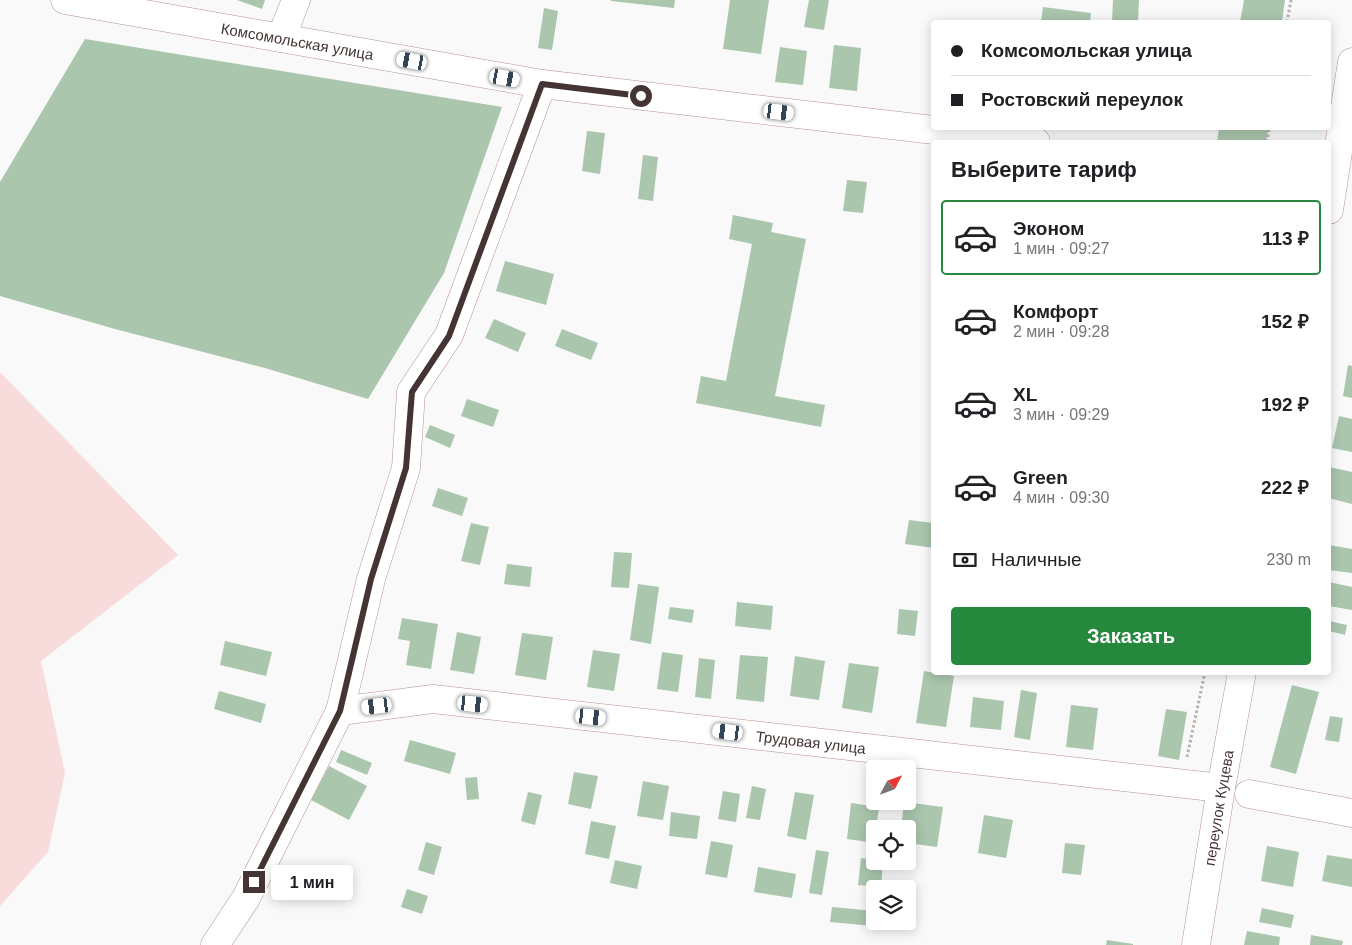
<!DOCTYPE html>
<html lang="ru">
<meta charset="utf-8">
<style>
:root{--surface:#fff;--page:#f6f6f6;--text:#202124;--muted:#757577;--line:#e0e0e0;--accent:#25883c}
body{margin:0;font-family:Arial,sans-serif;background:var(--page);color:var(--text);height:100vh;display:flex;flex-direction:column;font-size:19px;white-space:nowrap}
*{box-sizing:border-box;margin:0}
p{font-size:16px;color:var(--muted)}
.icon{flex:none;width:28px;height:28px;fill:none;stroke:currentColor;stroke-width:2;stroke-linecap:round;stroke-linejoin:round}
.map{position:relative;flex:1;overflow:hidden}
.panel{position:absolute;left:931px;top:140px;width:400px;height:535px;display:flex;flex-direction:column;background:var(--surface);border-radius:5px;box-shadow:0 2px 12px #0003}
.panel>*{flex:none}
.guide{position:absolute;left:931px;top:20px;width:400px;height:110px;border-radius:5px;box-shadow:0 2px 12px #0003;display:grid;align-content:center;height:110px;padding:0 20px;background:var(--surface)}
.needle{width:32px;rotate:49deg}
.tools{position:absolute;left:866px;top:760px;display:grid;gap:10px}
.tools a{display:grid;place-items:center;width:50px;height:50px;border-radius:5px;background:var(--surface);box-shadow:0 2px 12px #0003;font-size:25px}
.end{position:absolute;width:22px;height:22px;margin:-11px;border:6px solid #443433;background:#fff;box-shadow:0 0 0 2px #fff}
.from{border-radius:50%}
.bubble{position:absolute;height:35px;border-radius:5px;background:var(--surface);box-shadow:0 2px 12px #0003;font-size:16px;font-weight:800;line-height:35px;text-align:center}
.car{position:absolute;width:15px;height:30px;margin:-15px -8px;border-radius:6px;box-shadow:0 0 4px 1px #0007;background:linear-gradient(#fff 24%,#345 0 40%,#fff 0 76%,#345 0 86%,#fff 0)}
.guide b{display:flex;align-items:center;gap:18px;height:48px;font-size:19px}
.guide b+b{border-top:1px solid var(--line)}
.guide i{width:12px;height:12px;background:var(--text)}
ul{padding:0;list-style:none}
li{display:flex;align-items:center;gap:15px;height:75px;margin:0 10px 8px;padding:0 10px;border:2px solid transparent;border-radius:5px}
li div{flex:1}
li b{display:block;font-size:19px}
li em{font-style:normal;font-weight:800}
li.active{border-color:var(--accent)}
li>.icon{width:45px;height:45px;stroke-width:1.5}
h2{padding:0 20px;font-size:22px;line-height:60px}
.pay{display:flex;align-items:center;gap:12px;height:55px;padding:0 20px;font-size:19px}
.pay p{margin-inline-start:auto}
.action{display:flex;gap:10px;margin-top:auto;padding:10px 20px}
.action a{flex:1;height:58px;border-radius:5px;background:var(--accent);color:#fff;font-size:20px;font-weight:800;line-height:58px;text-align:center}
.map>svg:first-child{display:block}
</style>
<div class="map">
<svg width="1352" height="945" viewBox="0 0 1352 945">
<rect width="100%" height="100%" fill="#f9f9f9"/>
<path fill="#f8dcdb" d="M0 372 178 555 41 661 65 773 48 852 0 906Z"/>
<g fill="#aac6ad">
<path d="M237 0H265L262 9Z"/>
<path d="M611 0H675L674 8 611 1Z"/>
<path d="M730 0H769L761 54 723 49Z"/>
<path d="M809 0H829L824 30 804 27Z"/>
<path d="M1113 0H1139L1138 22H1112Z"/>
<path d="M1244 0H1285L1282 22H1240Z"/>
<path d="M1043 7 1091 13 1090 22H1041Z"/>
<path d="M544 8 558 11 552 50 538 48Z"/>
<path d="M85 39 502 107 444 273 368 399 265 368 115 329 0 296V182Z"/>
<path d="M834 45 861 48 857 91 829 88Z"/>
<path d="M780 47 807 51 803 85 775 82Z"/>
<path d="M1219 128H1268L1266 142H1217Z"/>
<path d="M587 131 605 133 600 174 582 171Z"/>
<path d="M643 155 658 157 653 201 638 199Z"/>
<path d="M847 180 867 182 863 213 843 211Z"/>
<path d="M733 215 773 223 771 232 806 239 775 396 825 405 821 427 696 403 701 376 726 381 752 244 729 239Z"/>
<path d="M505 261 554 274 546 305 496 291Z"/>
<path d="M494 319 526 333 518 352 485 338Z"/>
<path d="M562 329 598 343 591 360 555 346Z"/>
<path d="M1348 365 1352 366V398L1343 396Z"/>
<path d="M467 399 499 410 493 427 461 416Z"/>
<path d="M1339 416 1352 419V452L1332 448Z"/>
<path d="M430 425 455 435 450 448 425 437Z"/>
<path d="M1329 467 1352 472V504L1329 498Z"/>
<path d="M438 488 468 498 462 516 432 506Z"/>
<path d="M909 520 934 523V548L905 544Z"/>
<path d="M471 523 489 527 480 565 461 561Z"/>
<path d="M1329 545 1352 549V573L1329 570Z"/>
<path d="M614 552 632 553 629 588 611 587Z"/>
<path d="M507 564 532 567 530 587 504 584Z"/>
<path d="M1329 582 1352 587V610L1329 606Z"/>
<path d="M638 584 659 587 651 644 630 640Z"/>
<path d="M737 602 773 606 771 630 735 626Z"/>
<path d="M670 607 694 610 692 623 668 619Z"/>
<path d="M899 609 918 611 915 636 897 634Z"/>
<path d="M402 618 438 624 431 669 406 665 410 641 398 639Z"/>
<path d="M1329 621 1347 625 1345 635 1329 631Z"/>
<path d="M457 632 481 637 474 674 450 670Z"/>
<path d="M522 633 553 637 546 680 515 675Z"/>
<path d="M225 641 272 652 266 676 220 665Z"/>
<path d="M593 650 620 654 614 691 587 687Z"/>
<path d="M662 652 683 655 678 692 657 689Z"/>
<path d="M740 655 768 657 764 702 736 699Z"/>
<path d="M795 656 825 661 819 700 790 696Z"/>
<path d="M699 658 715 660 711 699 695 697Z"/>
<path d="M849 663 879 667 872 713 842 708Z"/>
<path d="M924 671 954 676 946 727 916 723Z"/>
<path d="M1292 685 1319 692 1296 774 1270 767Z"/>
<path d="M1021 690 1037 693 1030 740 1014 737Z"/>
<path d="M219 691 266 704 261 723 214 709Z"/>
<path d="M973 697 1004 701 1001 730 970 727Z"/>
<path d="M1071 705 1098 708 1093 750 1066 747Z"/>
<path d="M1166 709 1187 712 1179 760 1158 756Z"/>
<path d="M1330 716 1343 718 1339 742 1325 740Z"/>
<path d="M410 740 456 753 450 774 404 761Z"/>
<path d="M341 750 372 763 367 775 336 762Z"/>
<path d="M329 766 367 786 349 820 311 800Z"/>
<path d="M574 772 598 776 591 809 568 804Z"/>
<path d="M477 777 479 799 467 800 465 778Z"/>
<path d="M643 781 669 786 663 820 637 816Z"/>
<path d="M752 786 766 789 760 820 746 818Z"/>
<path d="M723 791 740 794 736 822 718 819Z"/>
<path d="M528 792 542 795 535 825 521 821Z"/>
<path d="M795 792 814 795 806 840 787 836Z"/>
<path d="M904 802 943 807 937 847 908 843V829H901Z"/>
<path d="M851 803 879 807 876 829H875V843L847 839Z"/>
<path d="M671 812 700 816 697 839 669 836Z"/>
<path d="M984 815 1013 820 1006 858 978 853Z"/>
<path d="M591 821 616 826 609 859 585 854Z"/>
<path d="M711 841 733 845 727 878 705 874Z"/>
<path d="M426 842 442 847 434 875 418 870Z"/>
<path d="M1065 843 1085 845 1081 875 1062 873Z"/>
<path d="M1267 846 1299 852 1293 887 1261 881Z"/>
<path d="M816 850 829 852 822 895 809 893Z"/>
<path d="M1327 855 1352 859V887L1322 881Z"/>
<path d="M861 858 883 861 881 887 858 885Z"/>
<path d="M615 860 642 866 637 889 610 883Z"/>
<path d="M758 867 796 874 792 898 754 892Z"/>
<path d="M407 889 428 896 422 914 401 907Z"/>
<path d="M832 907 875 911 873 926 830 922Z"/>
<path d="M1262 908 1294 915 1291 928 1259 922Z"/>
<path d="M1247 931 1280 937 1279 945H1244Z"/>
<path d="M1311 935 1343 941 1342 945H1310Z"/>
<path d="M1107 940 1133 944V945H1106Z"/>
</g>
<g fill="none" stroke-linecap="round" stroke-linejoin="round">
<defs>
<g id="minor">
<path id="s1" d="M65 0 542 84 1036 142"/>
<path d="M281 38 296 0"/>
<path d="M1329 210 1352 62"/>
<path id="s2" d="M340 711 433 699 1221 788"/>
<path d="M1249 794 1352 813"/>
<path d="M215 945 246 898 340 711 371 579 406 468 411 392 449 335 542 84"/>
<path id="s3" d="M1196 945 1221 788 1242 672"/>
</g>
</defs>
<use href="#minor" stroke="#b6908f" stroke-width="29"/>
<g stroke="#b6b0af" stroke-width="3" stroke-dasharray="2.5 2.5" stroke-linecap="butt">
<path d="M1287 22 1291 0"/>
<path d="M1267 142 1269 128"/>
<path d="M1187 757 1205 672"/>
</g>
<use href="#minor" stroke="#fff" stroke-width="28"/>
</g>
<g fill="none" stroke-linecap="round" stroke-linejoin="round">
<path stroke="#443433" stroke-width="6" d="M254 882 340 711 371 579 406 468 412 392 449 336 542 84 641 96"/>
</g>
<g text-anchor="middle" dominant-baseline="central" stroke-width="4" stroke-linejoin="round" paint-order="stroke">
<g font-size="15" fill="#443433" stroke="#fff">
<text stroke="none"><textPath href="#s1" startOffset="236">Комсомольская улица</textPath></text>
<text stroke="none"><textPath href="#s2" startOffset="474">Трудовая улица</textPath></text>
<text stroke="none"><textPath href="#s3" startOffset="139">переулок Куцева</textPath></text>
</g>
</g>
</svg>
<div class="tools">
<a><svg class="needle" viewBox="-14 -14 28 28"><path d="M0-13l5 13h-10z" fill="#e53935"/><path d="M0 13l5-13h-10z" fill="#757577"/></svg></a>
<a><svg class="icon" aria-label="locate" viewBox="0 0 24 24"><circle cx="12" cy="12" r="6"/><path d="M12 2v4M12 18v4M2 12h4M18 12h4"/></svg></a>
<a><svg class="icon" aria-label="layers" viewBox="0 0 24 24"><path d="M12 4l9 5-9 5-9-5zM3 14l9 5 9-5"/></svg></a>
</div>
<i class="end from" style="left:641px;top:96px"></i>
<i class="end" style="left:254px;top:882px"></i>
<div class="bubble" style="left:271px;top:865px;width:82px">1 мин</div>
<i class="car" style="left:412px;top:61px;rotate:280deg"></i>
<i class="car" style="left:505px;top:78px;rotate:100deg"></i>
<i class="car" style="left:779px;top:112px;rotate:97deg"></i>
<i class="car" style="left:473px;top:704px;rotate:96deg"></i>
<i class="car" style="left:377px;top:706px;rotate:263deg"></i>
<i class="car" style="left:591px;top:717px;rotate:96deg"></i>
<i class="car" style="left:728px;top:732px;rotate:277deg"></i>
<div class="guide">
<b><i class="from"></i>Комсомольская улица</b>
<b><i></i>Ростовский переулок</b>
</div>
<section class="panel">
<h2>Выберите тариф</h2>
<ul>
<li class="active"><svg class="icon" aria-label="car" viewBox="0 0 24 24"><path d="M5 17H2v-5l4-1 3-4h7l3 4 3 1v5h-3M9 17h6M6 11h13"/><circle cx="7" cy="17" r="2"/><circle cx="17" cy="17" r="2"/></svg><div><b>Эконом</b><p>1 мин · 09:27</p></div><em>113 ₽</em></li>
<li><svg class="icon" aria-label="car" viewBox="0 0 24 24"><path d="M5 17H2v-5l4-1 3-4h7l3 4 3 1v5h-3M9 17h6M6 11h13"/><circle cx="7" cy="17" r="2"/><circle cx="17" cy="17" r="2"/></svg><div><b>Комфорт</b><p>2 мин · 09:28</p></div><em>152 ₽</em></li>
<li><svg class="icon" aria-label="car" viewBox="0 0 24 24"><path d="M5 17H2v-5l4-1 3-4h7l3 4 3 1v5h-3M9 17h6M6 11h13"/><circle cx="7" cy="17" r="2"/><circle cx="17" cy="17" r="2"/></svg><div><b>XL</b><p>3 мин · 09:29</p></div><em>192 ₽</em></li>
<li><svg class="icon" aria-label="car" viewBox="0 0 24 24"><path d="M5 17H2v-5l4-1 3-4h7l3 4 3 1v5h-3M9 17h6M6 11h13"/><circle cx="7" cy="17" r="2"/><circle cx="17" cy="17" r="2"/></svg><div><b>Green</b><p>4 мин · 09:30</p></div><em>222 ₽</em></li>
</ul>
<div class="pay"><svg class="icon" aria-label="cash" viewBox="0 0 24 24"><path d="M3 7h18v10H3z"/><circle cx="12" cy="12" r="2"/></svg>Наличные<p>230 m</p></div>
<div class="action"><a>Заказать</a></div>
</section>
</div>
